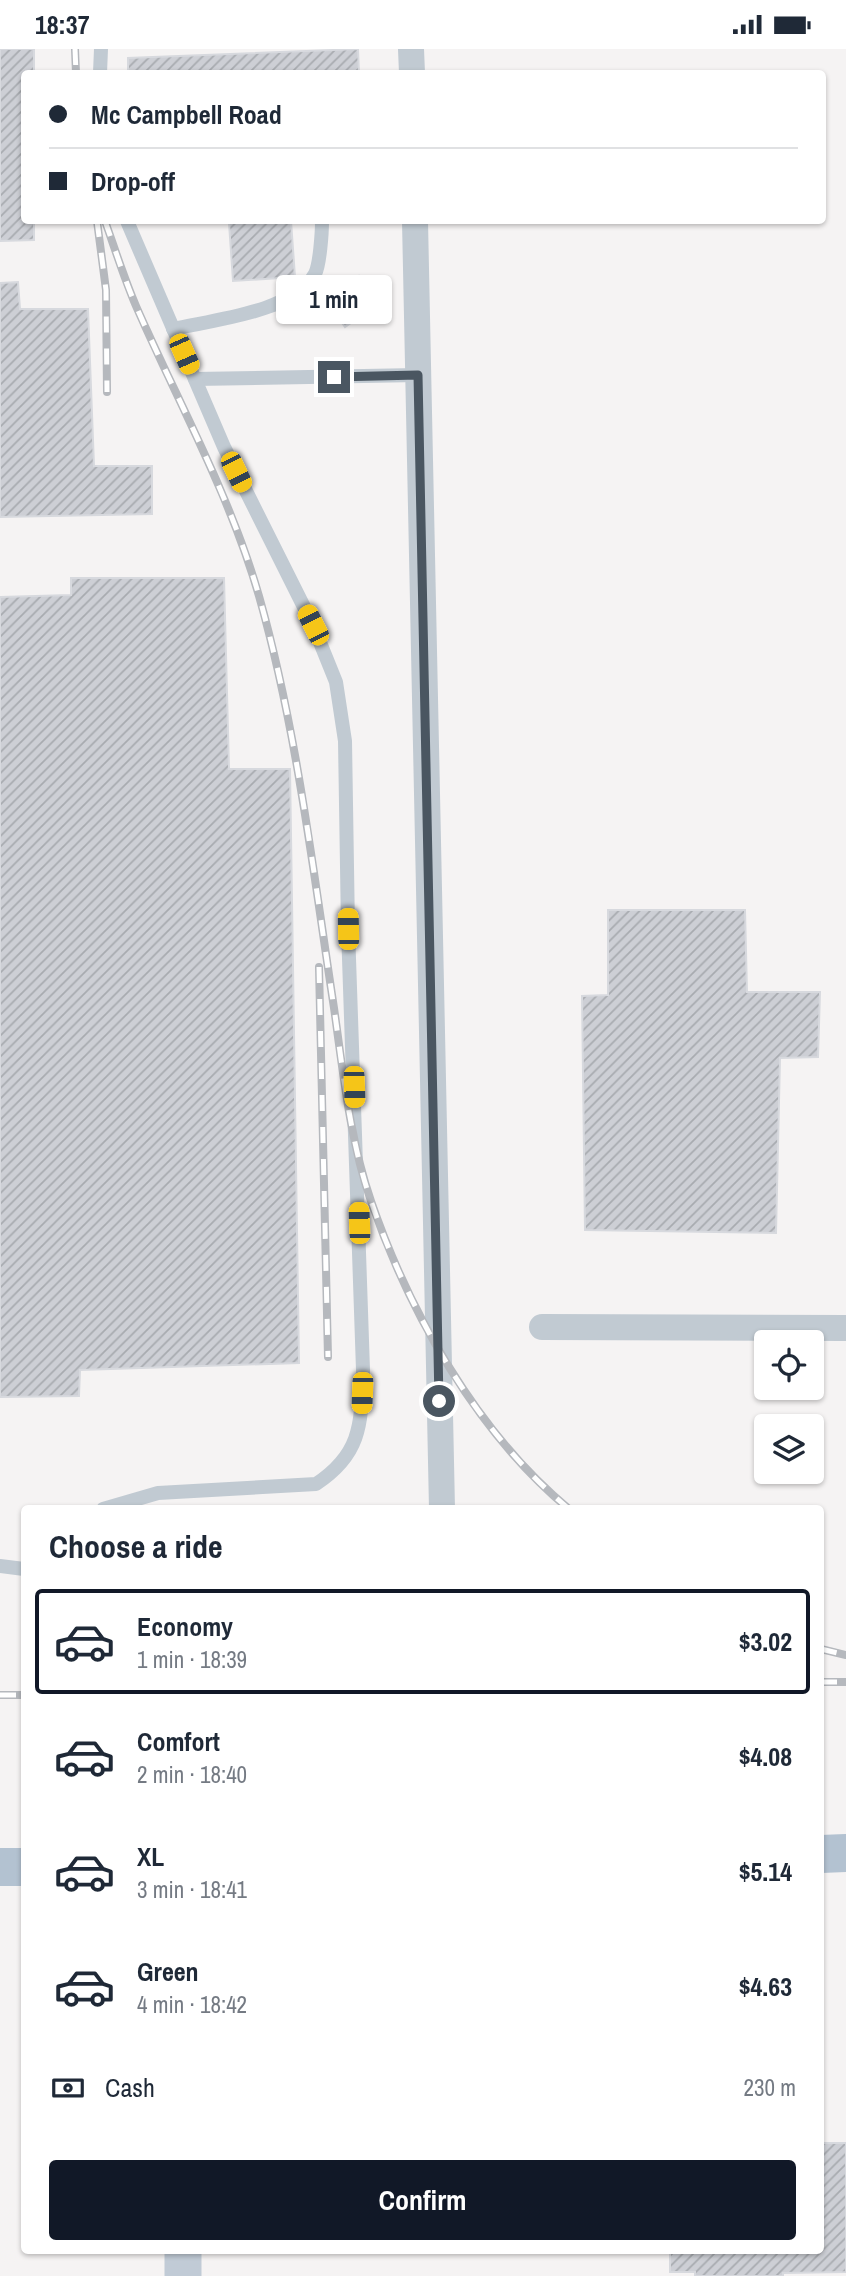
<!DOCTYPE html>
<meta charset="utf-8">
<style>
:root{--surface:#fff;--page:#f6f6f7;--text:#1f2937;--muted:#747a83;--line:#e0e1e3;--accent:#111827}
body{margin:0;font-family:"Archivo Narrow",sans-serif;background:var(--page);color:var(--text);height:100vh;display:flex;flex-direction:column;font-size:26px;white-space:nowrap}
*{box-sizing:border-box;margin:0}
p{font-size:23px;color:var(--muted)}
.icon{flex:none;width:38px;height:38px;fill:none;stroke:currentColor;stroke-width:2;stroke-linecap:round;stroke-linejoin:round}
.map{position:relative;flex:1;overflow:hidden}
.drawer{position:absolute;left:21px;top:1456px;width:803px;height:749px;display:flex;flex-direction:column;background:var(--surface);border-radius:7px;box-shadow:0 2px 5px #0004}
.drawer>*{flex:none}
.top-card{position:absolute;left:21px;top:21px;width:805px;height:154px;border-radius:7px;box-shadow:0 2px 5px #0004;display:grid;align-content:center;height:154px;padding:0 28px;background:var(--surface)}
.buttons{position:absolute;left:754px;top:1281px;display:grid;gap:14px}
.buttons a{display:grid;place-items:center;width:70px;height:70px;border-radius:7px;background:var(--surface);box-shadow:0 2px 5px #0004;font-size:35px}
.end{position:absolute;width:32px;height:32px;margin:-16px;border:9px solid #4a5661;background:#fff;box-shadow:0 0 0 4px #fff}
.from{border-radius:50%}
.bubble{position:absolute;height:49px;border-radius:7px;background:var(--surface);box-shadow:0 2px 5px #0004;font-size:23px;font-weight:800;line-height:49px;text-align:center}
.car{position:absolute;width:21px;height:42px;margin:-21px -10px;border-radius:9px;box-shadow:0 0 5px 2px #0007;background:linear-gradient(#f5c518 24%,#345 0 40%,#f5c518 0 76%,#345 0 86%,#f5c518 0)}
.top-card b{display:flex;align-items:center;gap:24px;height:66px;font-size:26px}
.top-card b+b{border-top:2px solid var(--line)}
.top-card i{width:18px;height:18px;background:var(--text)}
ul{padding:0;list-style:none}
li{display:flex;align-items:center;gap:21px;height:105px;margin:0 14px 10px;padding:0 14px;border:4px solid transparent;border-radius:7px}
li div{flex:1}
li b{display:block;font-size:26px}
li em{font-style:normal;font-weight:800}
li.on{border-color:var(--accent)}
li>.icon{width:63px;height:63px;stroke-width:1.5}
h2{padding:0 28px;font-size:32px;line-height:84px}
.pay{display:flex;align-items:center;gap:18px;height:77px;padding:0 28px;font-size:26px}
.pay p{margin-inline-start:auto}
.action{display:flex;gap:14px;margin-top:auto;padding:14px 28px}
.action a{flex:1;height:80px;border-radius:7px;background:var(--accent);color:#fff;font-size:28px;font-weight:800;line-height:80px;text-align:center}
.status{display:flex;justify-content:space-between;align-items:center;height:49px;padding:0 35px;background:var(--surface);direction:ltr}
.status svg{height:19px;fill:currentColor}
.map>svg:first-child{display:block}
</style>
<div class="status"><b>18:37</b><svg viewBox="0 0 49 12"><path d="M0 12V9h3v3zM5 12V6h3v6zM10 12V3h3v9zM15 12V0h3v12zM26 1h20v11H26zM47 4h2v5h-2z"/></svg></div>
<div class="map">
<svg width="846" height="2227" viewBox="0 0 846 2227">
<defs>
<pattern id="building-hatch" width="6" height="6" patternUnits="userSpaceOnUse" patternTransform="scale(1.75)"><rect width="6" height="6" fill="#cdcfd5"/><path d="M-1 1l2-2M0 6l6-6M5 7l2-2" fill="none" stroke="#a8abb0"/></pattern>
</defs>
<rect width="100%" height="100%" fill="#f5f3f3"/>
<g fill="url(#building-hatch)" stroke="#d7d9de" stroke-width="2">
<path d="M0 0H34V24H24V172H34V191L0 192Z"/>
<path d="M358 0 359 24H128V9Z"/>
<path d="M291 172 295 228 233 232 229 174Z"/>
<path d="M359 227 379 254 345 278 326 250Z"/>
<path d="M18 233 20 260H88L94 417H152V465L0 468V234Z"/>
<path d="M71 529H224L229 720H290L299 1314 80 1321 79 1347 0 1348V548L71 546Z"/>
<path d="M608 861H745L747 943H820L818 1008 780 1009 776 1184 585 1181 582 947 608 946Z"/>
<path d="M821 2094H846V2223L783 2224V2227H695V2223H670V2202H821Z"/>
</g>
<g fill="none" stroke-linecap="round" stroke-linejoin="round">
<g stroke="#c1cad2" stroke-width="14">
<path d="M100 24 101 0"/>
<path d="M173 280C212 271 294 263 315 225 320 215 322 183 322 172"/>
<path d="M195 330 418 326"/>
<path d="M103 1460 158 1444 316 1435C363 1404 361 1373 363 1321L348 880 345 692 336 633 313 576 224 398 127 172"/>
<path d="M0 1517 24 1520"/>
</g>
<g stroke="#c1cad2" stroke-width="26">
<path d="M411 0 412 24"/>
<path d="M415 172 442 1460"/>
<path d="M542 1278 846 1279"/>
</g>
<path stroke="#c1cbd6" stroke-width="37" d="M183 2202V2227"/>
<g stroke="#b3c2d1" stroke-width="38">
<path d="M821 1805 846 1804"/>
<path d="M0 1818H24"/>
</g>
<defs>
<g id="rail">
<path d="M75 0 76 24"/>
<path d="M97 172 106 241 107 343"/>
<path d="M105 172C115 200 124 229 136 257 178 353 230 446 259 547 297 681 313 822 334 959 343 1022 350 1092 371 1152 409 1263 477 1384 569 1460"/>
<path d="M319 918 328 1308"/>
<path d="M821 1600 846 1606"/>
<path d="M821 1633H846"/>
<path d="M0 1646H24"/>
</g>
</defs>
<use href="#rail" stroke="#b5b8bd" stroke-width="8"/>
<use href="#rail" stroke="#fff" stroke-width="5" stroke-dasharray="16" stroke-linecap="butt"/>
</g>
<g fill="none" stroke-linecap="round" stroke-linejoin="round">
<path stroke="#4a5661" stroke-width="9" d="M334 328 418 326 439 1352"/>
</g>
</svg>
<div class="buttons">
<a><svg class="icon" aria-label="locate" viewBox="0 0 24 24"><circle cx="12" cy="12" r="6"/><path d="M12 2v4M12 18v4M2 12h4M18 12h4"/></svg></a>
<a><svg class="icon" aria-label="layers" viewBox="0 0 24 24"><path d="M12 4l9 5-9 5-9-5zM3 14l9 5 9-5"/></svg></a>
</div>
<i class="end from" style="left:439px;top:1352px"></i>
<i class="end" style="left:334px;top:328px"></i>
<div class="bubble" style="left:276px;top:226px;width:116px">1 min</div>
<i class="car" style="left:184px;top:305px;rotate:156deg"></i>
<i class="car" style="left:236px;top:423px;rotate:154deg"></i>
<i class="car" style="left:313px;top:576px;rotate:333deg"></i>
<i class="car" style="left:348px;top:880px;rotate:359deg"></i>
<i class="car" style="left:354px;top:1038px;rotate:178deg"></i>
<i class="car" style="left:359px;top:1174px;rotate:358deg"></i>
<i class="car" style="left:362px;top:1344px;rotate:182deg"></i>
<div class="top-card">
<b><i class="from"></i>Mc Campbell Road</b>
<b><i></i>Drop-off</b>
</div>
<section class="drawer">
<h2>Choose a ride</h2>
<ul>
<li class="on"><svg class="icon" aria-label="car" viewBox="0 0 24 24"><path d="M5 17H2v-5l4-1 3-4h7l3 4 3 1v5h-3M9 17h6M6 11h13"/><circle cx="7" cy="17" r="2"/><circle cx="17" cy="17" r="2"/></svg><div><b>Economy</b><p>1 min · 18:39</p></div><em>$3.02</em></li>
<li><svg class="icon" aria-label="car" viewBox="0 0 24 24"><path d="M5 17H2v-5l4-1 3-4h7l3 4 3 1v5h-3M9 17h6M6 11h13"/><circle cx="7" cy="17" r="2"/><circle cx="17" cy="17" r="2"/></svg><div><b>Comfort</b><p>2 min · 18:40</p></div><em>$4.08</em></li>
<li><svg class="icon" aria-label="car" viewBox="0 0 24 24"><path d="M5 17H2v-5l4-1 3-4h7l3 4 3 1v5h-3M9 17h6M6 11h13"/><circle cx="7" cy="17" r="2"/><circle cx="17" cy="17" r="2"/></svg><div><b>XL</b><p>3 min · 18:41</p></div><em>$5.14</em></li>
<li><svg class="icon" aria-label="car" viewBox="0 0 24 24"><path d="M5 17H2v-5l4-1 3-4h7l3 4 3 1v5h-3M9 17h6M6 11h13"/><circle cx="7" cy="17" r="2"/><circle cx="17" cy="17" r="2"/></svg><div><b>Green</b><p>4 min · 18:42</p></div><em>$4.63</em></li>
</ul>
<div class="pay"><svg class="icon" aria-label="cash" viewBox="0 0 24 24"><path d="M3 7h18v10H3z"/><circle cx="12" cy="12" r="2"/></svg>Cash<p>230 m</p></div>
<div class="action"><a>Confirm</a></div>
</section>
</div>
